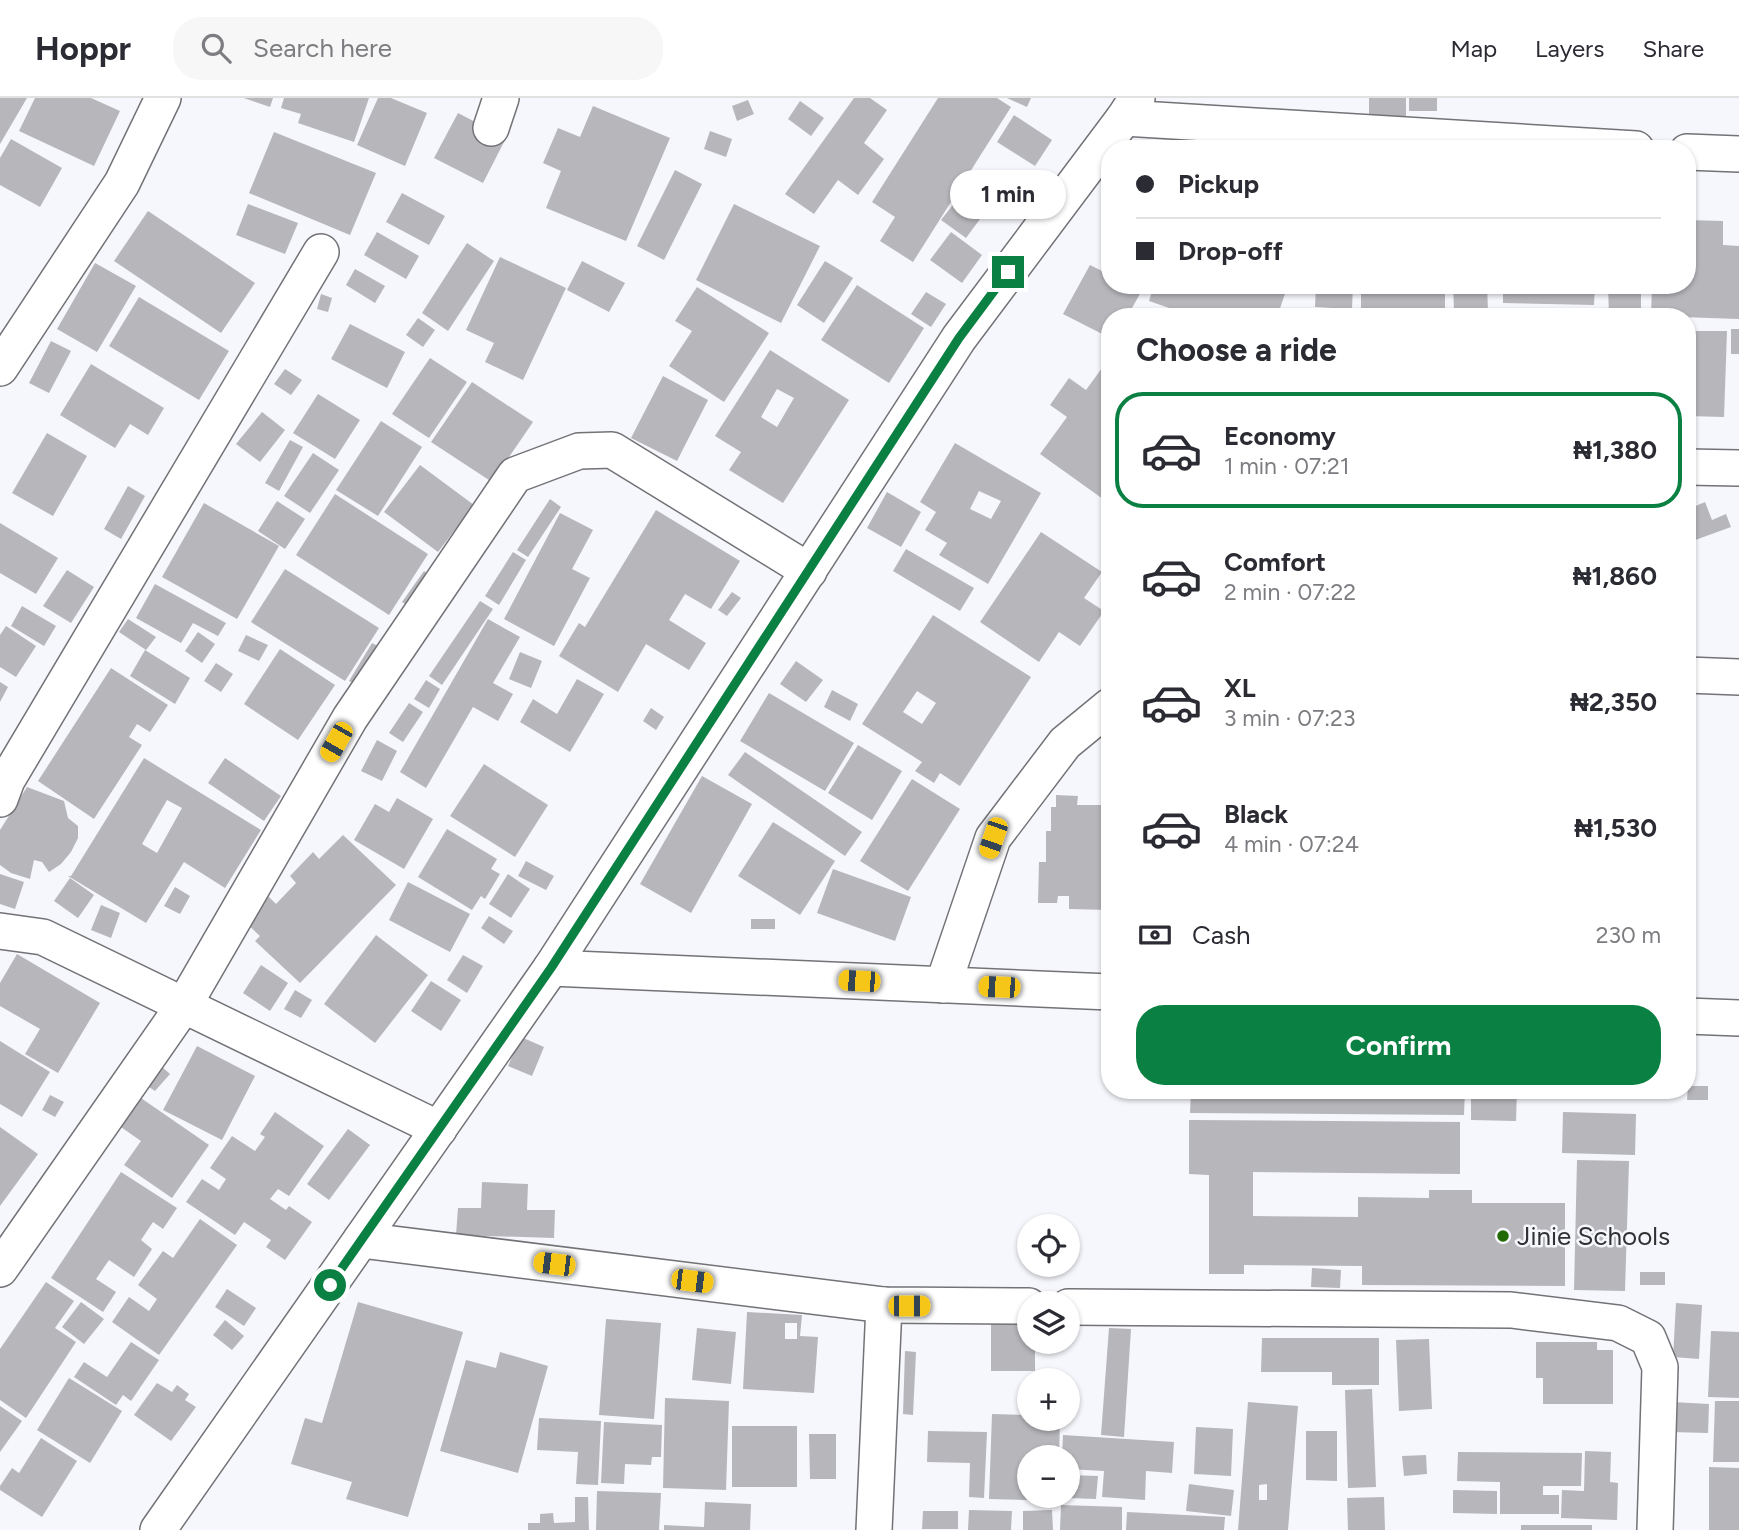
<!DOCTYPE html>
<meta charset="utf-8">
<style>
:root{--surface:#fff;--page:#f7f7f7;--text:#2b2b33;--muted:#7c7c81;--line:#e1e1e2;--accent:#0b8043}
body{margin:0;font-family:Figtree,sans-serif;background:var(--page);color:var(--text);height:100vh;display:flex;flex-direction:column;font-size:26px;white-space:nowrap}
*{box-sizing:border-box;margin:0}
p{font-size:23px;color:var(--muted)}
.icon{flex:none;width:38px;height:38px;fill:none;stroke:currentColor;stroke-width:2;stroke-linecap:round;stroke-linejoin:round}
.map{position:relative;flex:1;overflow:hidden}
.drawer{position:absolute;left:1101px;top:210px;width:595px;height:791px;display:flex;flex-direction:column;background:var(--surface);border-radius:28px;box-shadow:0 2px 5px #0004}
.drawer>*{flex:none}
.banner{position:absolute;left:1101px;top:42px;width:595px;height:154px;border-radius:28px;box-shadow:0 2px 5px #0004;display:grid;align-content:center;height:154px;padding:0 35px;background:var(--surface)}
.controls{position:absolute;left:1017px;top:1116px;display:grid;gap:14px}
.controls a{display:grid;place-items:center;width:63px;height:63px;border-radius:50%;background:var(--surface);box-shadow:0 2px 5px #0004;font-size:35px}
.end{position:absolute;width:32px;height:32px;margin:-16px;border:9px solid #0b8043;background:#fff;box-shadow:0 0 0 4px #fff}
.from{border-radius:50%}
.bubble{position:absolute;height:49px;border-radius:24px;background:var(--surface);box-shadow:0 2px 5px #0004;font-size:23px;font-weight:700;line-height:49px;text-align:center}
.car{position:absolute;width:21px;height:42px;margin:-21px -10px;border-radius:9px;box-shadow:0 0 5px 2px #0007;background:linear-gradient(#f5c518 24%,#345 0 40%,#f5c518 0 76%,#345 0 86%,#f5c518 0)}
.banner b{display:flex;align-items:center;gap:24px;height:66px;font-size:26px}
.banner b+b{border-top:2px solid var(--line)}
.banner i{width:18px;height:18px;background:var(--text)}
ul{padding:0;list-style:none}
li{display:flex;align-items:center;gap:21px;height:116px;margin:0 14px 10px;padding:0 21px;border:4px solid transparent;border-radius:28px}
li div{flex:1}
li b{display:block;font-size:26px}
li em{font-style:normal;font-weight:700}
li.active{border-color:var(--accent)}
li>.icon{width:63px;height:63px;stroke-width:1.5}
h2{padding:0 35px;font-size:32px;line-height:84px}
.pay{display:flex;align-items:center;gap:18px;height:77px;padding:0 35px;font-size:26px}
.pay p{margin-inline-start:auto}
.primary-button{display:flex;gap:14px;margin-top:auto;padding:14px 35px}
.primary-button a{flex:1;height:80px;border-radius:28px;background:var(--accent);color:#fff;font-size:28px;font-weight:700;line-height:80px;text-align:center}
header{display:flex;align-items:center;gap:42px;box-sizing:border-box;height:98px;padding:0 35px;background:var(--surface);border-bottom:2px solid var(--line)}
header strong{font-size:33px}
nav{display:flex;gap:38px;margin-inline-start:auto;font-size:24px}
.search{width:490px;height:63px;background:var(--page);display:flex;align-items:center;gap:18px;box-sizing:border-box;padding:0 24px;border-radius:28px;color:var(--muted);font-size:26px}
.map>svg:first-child{display:block}
</style>
<header>
<strong>Hoppr</strong>
<div class="search"><svg class="icon" aria-label="search" viewBox="0 0 24 24"><circle cx="10" cy="10" r="6"/><path d="M15 15l6 6"/></svg>Search here</div>
<nav><a>Map</a><a>Layers</a><a>Share</a></nav>
</header>
<div class="map">
<svg width="1739" height="1432" viewBox="0 0 1739 1432">
<rect width="100%" height="100%" fill="#f6f7fc"/>
<g fill="#b6b6bb" fill-rule="evenodd">
<path d="M0 0H27L0 46Z"/>
<path d="M35 0H91L120 13 94 68 19 33Z"/>
<path d="M244 0H273L270 9Z"/>
<path d="M284 0H369L354 44 298 25 301 16 281 10Z"/>
<path d="M378 0H391L427 15 405 68 357 47Z"/>
<path d="M854 0H870L887 12 864 45 884 61 858 97 838 82 814 116 785 96Z"/>
<path d="M938 0H997L1011 9 913 164 880 143 895 119 872 104Z"/>
<path d="M1007 0H1031L1027 9Z"/>
<rect x="1369" y="0" width="37" height="23"/>
<rect x="1409" y="0" width="28" height="13"/>
<path d="M748 2 754 16 737 23 732 8Z"/>
<path d="M800 3 824 20 811 38 788 21Z"/>
<path d="M593 8 670 40 626 143 546 110 561 73 543 65 558 30 580 39Z"/>
<path d="M458 15 506 40 483 85 434 60Z"/>
<path d="M1014 17 1052 42 1035 68 997 44Z"/>
<path d="M710 33 732 41 726 59 704 51Z"/>
<path d="M274 34 376 75 350 137 249 95Z"/>
<path d="M11 41 62 70 40 109 0 87V60Z"/>
<path d="M675 72 702 86 664 162 637 148Z"/>
<path d="M402 95 445 118 429 147 386 124Z"/>
<path d="M959 99 983 117 966 140 941 122Z"/>
<path d="M248 106 298 125 285 156 236 137Z"/>
<path d="M734 106 820 148 781 225 696 182Z"/>
<path d="M148 113 255 185 221 235 114 163Z"/>
<path d="M1687 122 1723 123V147L1739 148V221L1651 218 1652 187H1687Z"/>
<path d="M377 134 419 158 406 181 364 157Z"/>
<path d="M951 134 982 157 962 185 930 162Z"/>
<path d="M467 145 494 163 448 233 422 215Z"/>
<path d="M500 159 566 190 523 282 485 264 494 245 466 232Z"/>
<path d="M582 163 625 185 609 214 567 192Z"/>
<path d="M825 163 853 180 824 225 797 207Z"/>
<path d="M95 165 136 188 97 254 57 231Z"/>
<path d="M1090 167 1110 177V187H1129L1141 194 1127 219H1110V240L1063 216Z"/>
<path d="M355 171 385 188 375 205 346 187Z"/>
<path d="M857 187 924 230 889 285 821 242Z"/>
<path d="M1154 187H1288L1277 219H1169L1172 211 1149 203Z"/>
<path d="M1316 187H1353L1352 211 1315 209Z"/>
<path d="M1361 187H1445V215L1361 213Z"/>
<path d="M1453 187H1487L1488 213H1454Z"/>
<path d="M1503 187H1595L1594 207 1503 205Z"/>
<path d="M1608 187H1645V190H1641V219H1609Z"/>
<path d="M697 189 769 235 724 304 669 268 692 233 675 223Z"/>
<path d="M926 194 946 206 931 229 911 216Z"/>
<path d="M321 196 332 200 328 214 317 211Z"/>
<path d="M139 199 229 253 199 302 109 248Z"/>
<path d="M1145 211 1158 219H1139Z"/>
<path d="M418 220 435 232 423 249 406 237Z"/>
<path d="M350 226 405 254 387 290 331 261Z"/>
<rect x="1731" y="231" width="8" height="25"/>
<path d="M1687 233H1727L1724 319 1687 318Z"/>
<path d="M51 243 71 253 49 295 29 285Z"/>
<path d="M770 252 849 302 783 405 729 372 741 354 715 338ZM777 291 794 300 777 329 761 319Z"/>
<path d="M1110 259V406L1040 356 1067 319 1050 307 1069 280 1086 292Z"/>
<path d="M430 260 467 284 429 340 392 316Z"/>
<path d="M91 266 164 310 148 337 130 326 115 350 60 317Z"/>
<path d="M285 271 302 282 291 297 274 286Z"/>
<path d="M663 278 708 302 677 363 631 340Z"/>
<path d="M472 284 533 324 492 384 431 344Z"/>
<path d="M318 296 360 322 335 361 293 335Z"/>
<path d="M262 314 285 332 260 364 236 346Z"/>
<path d="M381 323 422 349 378 418 336 392Z"/>
<path d="M47 335 87 358 53 418 12 395Z"/>
<path d="M290 342 303 349 279 393 265 385Z"/>
<path d="M955 345 1041 395 988 486 939 457 947 445 925 432 936 414 920 404ZM979 393 1001 403 991 421 970 411Z"/>
<path d="M313 355 339 372 310 415 284 398Z"/>
<path d="M420 367 474 407 438 454 384 414Z"/>
<path d="M128 388 145 398 121 441 104 431Z"/>
<path d="M887 394 921 414 901 449 867 430Z"/>
<path d="M335 396 428 456 389 517 296 457Z"/>
<path d="M550 401 561 409 528 459 517 452Z"/>
<path d="M277 403 305 421 285 451 258 433Z"/>
<path d="M1705 404 1712 422 1726 416 1731 429 1687 445V417L1693 415 1691 410Z"/>
<path d="M204 405 279 448 237 521 162 479Z"/>
<path d="M656 412 740 463 711 511 685 496 669 522 706 545 689 572 646 546 618 594 559 558 579 525 585 529Z"/>
<path d="M560 415 593 432 572 471 590 480 554 548 504 521Z"/>
<path d="M0 425 58 460 36 496 0 475Z"/>
<path d="M1041 434 1102 474 1084 500 1104 513 1080 548 1059 534 1039 564 980 524Z"/>
<path d="M906 451 974 490 960 513 893 473Z"/>
<path d="M513 454 526 462 499 507 485 498Z"/>
<path d="M285 471 379 530 345 583 251 524Z"/>
<path d="M67 472 94 489 71 525 43 508Z"/>
<path d="M424 473 434 480 413 511 402 504Z"/>
<path d="M155 486 226 525 218 538 193 525 181 545 136 520Z"/>
<path d="M732 494 741 500 727 518 718 512Z"/>
<path d="M480 503 493 511 442 587 429 578Z"/>
<path d="M22 508 56 528 44 548 11 528Z"/>
<path d="M933 517 1031 579 960 688 940 675 934 685 915 673 922 664 862 626ZM917 593 936 605 922 626 903 614Z"/>
<path d="M128 521 156 539 146 552 119 534Z"/>
<path d="M488 521 520 539 493 585 513 596 498 623 473 609 426 690 400 674Z"/>
<path d="M6 528 36 548 16 579 0 569V537Z"/>
<path d="M198 534 215 546 202 565 185 553Z"/>
<path d="M246 537 268 547 259 563 238 553Z"/>
<path d="M372 545 386 552 363 591 349 583Z"/>
<path d="M280 551 335 587 298 642 244 606Z"/>
<path d="M145 552 190 580 175 606 130 578Z"/>
<path d="M520 554 542 563 531 590 509 581Z"/>
<path d="M796 563 823 582 806 604 780 586Z"/>
<path d="M216 565 233 576 221 594 204 583Z"/>
<path d="M111 570 168 607 150 634 137 626 129 639 142 647 94 721 38 683Z"/>
<path d="M577 581 604 596 570 654 520 624 533 601 557 616Z"/>
<path d="M426 582 440 591 429 610 414 601Z"/>
<path d="M0 584 8 589 0 604Z"/>
<path d="M832 592 858 606 850 623 824 609Z"/>
<path d="M769 595 854 645 825 693 740 643Z"/>
<path d="M409 605 423 614 403 644 389 635Z"/>
<path d="M651 610 664 619 656 632 643 623Z"/>
<path d="M377 642 397 653 382 683 361 673Z"/>
<path d="M858 647 902 673 872 722 828 695Z"/>
<path d="M745 654 862 734 845 758 728 677Z"/>
<path d="M144 660 261 732 225 790 184 764 146 825 68 778H71ZM167 702 182 710 157 755 142 746Z"/>
<path d="M225 660 281 698 264 723 208 685Z"/>
<path d="M484 666 548 707 515 759 450 718Z"/>
<path d="M702 678 752 706 691 815 640 786Z"/>
<path d="M912 681 960 711 908 793 860 763Z"/>
<path d="M27 689 64 703 68 720 78 728V740L71 754 61 766 49 774 42 764 34 762 30 781 11 775 0 767V732Z"/>
<path d="M1056 697 1078 698 1077 707H1110V812L1069 811V798H1058L1057 805H1038L1039 764H1046V733H1051V709H1056Z"/>
<path d="M397 700 433 721 404 771 354 742 375 706 389 714Z"/>
<path d="M773 724 835 763 800 817 738 778Z"/>
<path d="M447 731 497 761 491 771 500 776 485 801 481 798 472 812 418 779Z"/>
<path d="M343 737 396 787 300 885 255 843 260 838 244 823 268 798 276 806 296 785 290 778 313 754 319 761Z"/>
<path d="M526 763 554 778 546 792 518 778Z"/>
<path d="M833 771 911 799 895 843 817 815Z"/>
<path d="M0 776 24 784 15 811 0 806Z"/>
<path d="M508 776 530 791 511 820 489 806Z"/>
<path d="M70 780 94 797 78 820 54 803Z"/>
<path d="M408 784 470 816 450 854 389 822Z"/>
<path d="M175 789 190 798 180 816 164 808Z"/>
<path d="M101 807 120 815 111 840 91 832Z"/>
<path d="M489 818 513 833 504 846 481 830Z"/>
<rect x="751" y="821" width="24" height="10"/>
<path d="M376 837 428 877 375 945 324 906Z"/>
<path d="M17 856 100 905 58 975 25 956 40 931 0 908V885Z"/>
<path d="M463 857 483 868 467 895 447 882Z"/>
<path d="M261 867 288 885 270 913 243 895Z"/>
<path d="M431 883 461 902 441 933 411 913Z"/>
<path d="M295 892 312 902 301 920 284 911Z"/>
<path d="M521 939 544 949 532 978 508 968Z"/>
<path d="M0 943 50 974 22 1019 0 1006Z"/>
<path d="M197 948 255 978 222 1042 163 1012Z"/>
<path d="M161 968 170 976 155 993 146 987Z"/>
<path d="M1688 988H1708V1002H1687Z"/>
<path d="M1191 992H1465L1464 1017 1190 1015Z"/>
<path d="M1471 992H1517L1516 1023 1471 1022Z"/>
<path d="M50 997 64 1004 55 1019 42 1012Z"/>
<path d="M138 998 209 1047 172 1100 124 1067 141 1043 118 1027Z"/>
<path d="M275 1014 324 1048 289 1098 278 1091 270 1101 286 1112 289 1108 312 1124 285 1162 266 1149 271 1142 244 1124 235 1137 186 1104 202 1081 219 1092 226 1081 210 1070 232 1038 255 1053 265 1039 260 1036Z"/>
<path d="M1563 1014 1636 1016 1635 1057 1562 1055Z"/>
<path d="M1189 1022 1460 1024V1076L1253 1074V1118L1358 1119V1099L1429 1100V1092H1472V1105H1565V1188L1362 1187V1168L1244 1167V1176H1209V1077L1189 1076Z"/>
<path d="M0 1029 38 1056 0 1108Z"/>
<path d="M348 1031 370 1047 329 1102 307 1086Z"/>
<path d="M1577 1062 1629 1063 1625 1193 1574 1192Z"/>
<path d="M121 1074 177 1110 163 1131 153 1124 141 1142 152 1151 134 1179 109 1162 96 1181 116 1194 103 1214 51 1180Z"/>
<path d="M482 1084 528 1086 527 1112H555L554 1140 456 1137 458 1110H481Z"/>
<path d="M200 1121 237 1147 159 1257 112 1224 129 1199 149 1213 157 1201 138 1187 163 1153 173 1160Z"/>
<path d="M1312 1170 1341 1172 1340 1190 1311 1189Z"/>
<rect x="1640" y="1174" width="25" height="13"/>
<path d="M46 1184 74 1203 55 1230 76 1244 26 1320 0 1302V1251Z"/>
<path d="M227 1191 256 1210 244 1228 215 1209Z"/>
<path d="M81 1204 104 1221 84 1246 62 1229Z"/>
<path d="M358 1204 463 1234 408 1419 346 1401 352 1384 291 1366 305 1320 322 1325Z"/>
<path d="M1676 1205 1702 1207 1699 1261 1673 1259Z"/>
<path d="M747 1214 802 1217 800 1238 818 1239 814 1295 743 1291ZM785 1225H797V1241H785Z"/>
<path d="M606 1221 661 1225 654 1321 599 1317Z"/>
<path d="M225 1222 244 1238 232 1252 213 1237Z"/>
<path d="M991 1224H1029V1244H1035V1273H991Z"/>
<path d="M697 1230 736 1234 731 1286 692 1282Z"/>
<path d="M1109 1230 1131 1231 1124 1339 1101 1337Z"/>
<path d="M1711 1233 1739 1234V1300L1708 1299Z"/>
<path d="M1262 1240H1379V1287H1332V1274H1261Z"/>
<path d="M1429 1241 1432 1311 1399 1313 1396 1242Z"/>
<path d="M131 1244 159 1262 131 1303 123 1297 116 1307 74 1279 84 1264 107 1279Z"/>
<path d="M1536 1244H1597V1252H1613V1306H1543V1280H1536Z"/>
<path d="M905 1253 916 1254 913 1317 903 1316Z"/>
<path d="M500 1254 548 1268 518 1375 440 1353 466 1262 496 1270Z"/>
<path d="M69 1280 122 1313 90 1365 37 1332Z"/>
<path d="M157 1285 172 1294 177 1287 189 1296 185 1302 196 1309 171 1343 134 1317Z"/>
<path d="M1372 1291 1376 1389 1348 1390 1345 1292Z"/>
<path d="M665 1300 729 1303 726 1392 663 1390Z"/>
<path d="M1715 1303H1739V1364H1713Z"/>
<path d="M1248 1304 1298 1308 1288 1432H1238ZM1267 1386V1402H1259V1387Z"/>
<path d="M1672 1304 1709 1306 1708 1335 1671 1334Z"/>
<path d="M0 1308 22 1323 0 1354Z"/>
<path d="M992 1316 1029 1317V1321H1060L1059 1360H1029V1398H1057V1403L989 1401Z"/>
<path d="M539 1320 601 1323 598 1387 576 1386 578 1354 537 1352Z"/>
<path d="M604 1324 662 1327 661 1359H652L651 1367 625 1366 624 1386 601 1385Z"/>
<rect x="732" y="1328" width="65" height="61"/>
<path d="M1196 1329 1233 1331 1231 1378 1194 1376Z"/>
<path d="M928 1333 987 1334 984 1400 969 1399 970 1365 927 1364Z"/>
<path d="M1306 1333H1337V1383L1306 1382Z"/>
<path d="M809 1336H836V1381H810Z"/>
<path d="M1063 1337 1174 1344 1172 1375 1146 1373 1145 1402 1102 1399 1104 1373 1068 1371V1360H1062Z"/>
<path d="M41 1340 77 1363 42 1419 0 1392V1388L12 1370 19 1375Z"/>
<path d="M1585 1353 1611 1354 1610 1384 1618 1385 1617 1422 1561 1420 1562 1392 1584 1393Z"/>
<path d="M1458 1354 1582 1355 1581 1388H1543V1397H1559V1416H1500V1384L1457 1383Z"/>
<path d="M1426 1357 1427 1376 1404 1378 1402 1358Z"/>
<path d="M1709 1369 1739 1370V1432H1709Z"/>
<path d="M1068 1377 1098 1378 1096 1401 1068 1400Z"/>
<path d="M1189 1386 1234 1392 1231 1418 1186 1413Z"/>
<path d="M1453 1392 1497 1393V1416L1453 1415Z"/>
<path d="M597 1393 661 1395 659 1432H596Z"/>
<path d="M575 1399H588L589 1432H528V1425H540V1416L553 1415 554 1425 575 1424Z"/>
<path d="M1384 1399 1385 1432H1348L1347 1400Z"/>
<path d="M705 1404 751 1406 750 1432H664V1427L704 1429Z"/>
<path d="M1061 1407 1122 1409V1432H1060Z"/>
<path d="M969 1412 1012 1413 1011 1432H968Z"/>
<path d="M1052 1412 1053 1432H1023V1413Z"/>
<path d="M923 1413H958V1431H922Z"/>
<path d="M1127 1414 1225 1419 1224 1432H1126Z"/>
<rect x="1521" y="1427" width="71" height="5"/>
</g>
<g fill="none" stroke-linecap="round" stroke-linejoin="round">
<defs>
<g id="street">
<path d="M1124 20 1636 51"/>
<path d="M491 30 501 0"/>
<path d="M1687 54 1739 56"/>
<path d="M0 270 122 85 163 0"/>
<path d="M1687 369 1739 370"/>
<path d="M1687 577 1739 579"/>
<path d="M0 701 7 682 321 154"/>
<path d="M0 833 43 839 439 1031"/>
<path d="M551 870 1110 894"/>
<path d="M943 887 993 740 1065 645 1110 608"/>
<path d="M1687 918 1739 920"/>
<path d="M361 1142 884 1207 1029 1208"/>
<path d="M0 1171 184 907 350 620 515 377 579 353 612 352 809 473"/>
<path d="M1068 1209 1511 1212 1618 1225 1648 1240 1660 1269 1655 1432"/>
<path d="M158 1432 551 870 959 240 1124 20 1137 0"/>
<path d="M874 1432 884 1207"/>
</g>
</defs>
<use href="#street" stroke="#727277" stroke-width="38"/>
<use href="#street" stroke="#fff" stroke-width="35"/>
</g>
<g fill="none" stroke-linecap="round" stroke-linejoin="round">
<path stroke="#0b8043" stroke-width="9" d="M330 1187 551 870 959 240 1008 174"/>
</g>
<circle fill="#216901" stroke="#f6f7fc" stroke-width="2.5" cx="1503" cy="1138" r="7"/>
<g text-anchor="middle" dominant-baseline="central" stroke-width="5" stroke-linejoin="round" paint-order="stroke">
<g font-size="26" fill="#313133" stroke="#f6f7fc" text-anchor="start">
<text x="1517" y="1138">Jinie Schools</text>
</g>
</g>
</svg>
<div class="controls">
<a><svg class="icon" aria-label="locate" viewBox="0 0 24 24"><circle cx="12" cy="12" r="6"/><path d="M12 2v4M12 18v4M2 12h4M18 12h4"/></svg></a>
<a><svg class="icon" aria-label="layers" viewBox="0 0 24 24"><path d="M12 4l9 5-9 5-9-5zM3 14l9 5 9-5"/></svg></a>
<a>+</a>
<a>−</a>
</div>
<i class="end from" style="left:330px;top:1187px"></i>
<i class="end" style="left:1008px;top:174px"></i>
<div class="bubble" style="left:950px;top:72px;width:116px">1 min</div>
<i class="car" style="left:336px;top:644px;rotate:210deg"></i>
<i class="car" style="left:993px;top:740px;rotate:199deg"></i>
<i class="car" style="left:859px;top:883px;rotate:273deg"></i>
<i class="car" style="left:999px;top:889px;rotate:272deg"></i>
<i class="car" style="left:554px;top:1166px;rotate:277deg"></i>
<i class="car" style="left:692px;top:1183px;rotate:97deg"></i>
<i class="car" style="left:909px;top:1208px;rotate:90deg"></i>
<div class="banner">
<b><i class="from"></i>Pickup</b>
<b><i></i>Drop-off</b>
</div>
<section class="drawer">
<h2>Choose a ride</h2>
<ul>
<li class="active"><svg class="icon" aria-label="car" viewBox="0 0 24 24"><path d="M5 17H2v-5l4-1 3-4h7l3 4 3 1v5h-3M9 17h6M6 11h13"/><circle cx="7" cy="17" r="2"/><circle cx="17" cy="17" r="2"/></svg><div><b>Economy</b><p>1 min · 07:21</p></div><em>₦1,380</em></li>
<li><svg class="icon" aria-label="car" viewBox="0 0 24 24"><path d="M5 17H2v-5l4-1 3-4h7l3 4 3 1v5h-3M9 17h6M6 11h13"/><circle cx="7" cy="17" r="2"/><circle cx="17" cy="17" r="2"/></svg><div><b>Comfort</b><p>2 min · 07:22</p></div><em>₦1,860</em></li>
<li><svg class="icon" aria-label="car" viewBox="0 0 24 24"><path d="M5 17H2v-5l4-1 3-4h7l3 4 3 1v5h-3M9 17h6M6 11h13"/><circle cx="7" cy="17" r="2"/><circle cx="17" cy="17" r="2"/></svg><div><b>XL</b><p>3 min · 07:23</p></div><em>₦2,350</em></li>
<li><svg class="icon" aria-label="car" viewBox="0 0 24 24"><path d="M5 17H2v-5l4-1 3-4h7l3 4 3 1v5h-3M9 17h6M6 11h13"/><circle cx="7" cy="17" r="2"/><circle cx="17" cy="17" r="2"/></svg><div><b>Black</b><p>4 min · 07:24</p></div><em>₦1,530</em></li>
</ul>
<div class="pay"><svg class="icon" aria-label="cash" viewBox="0 0 24 24"><path d="M3 7h18v10H3z"/><circle cx="12" cy="12" r="2"/></svg>Cash<p>230 m</p></div>
<div class="primary-button"><a>Confirm</a></div>
</section>
</div>
